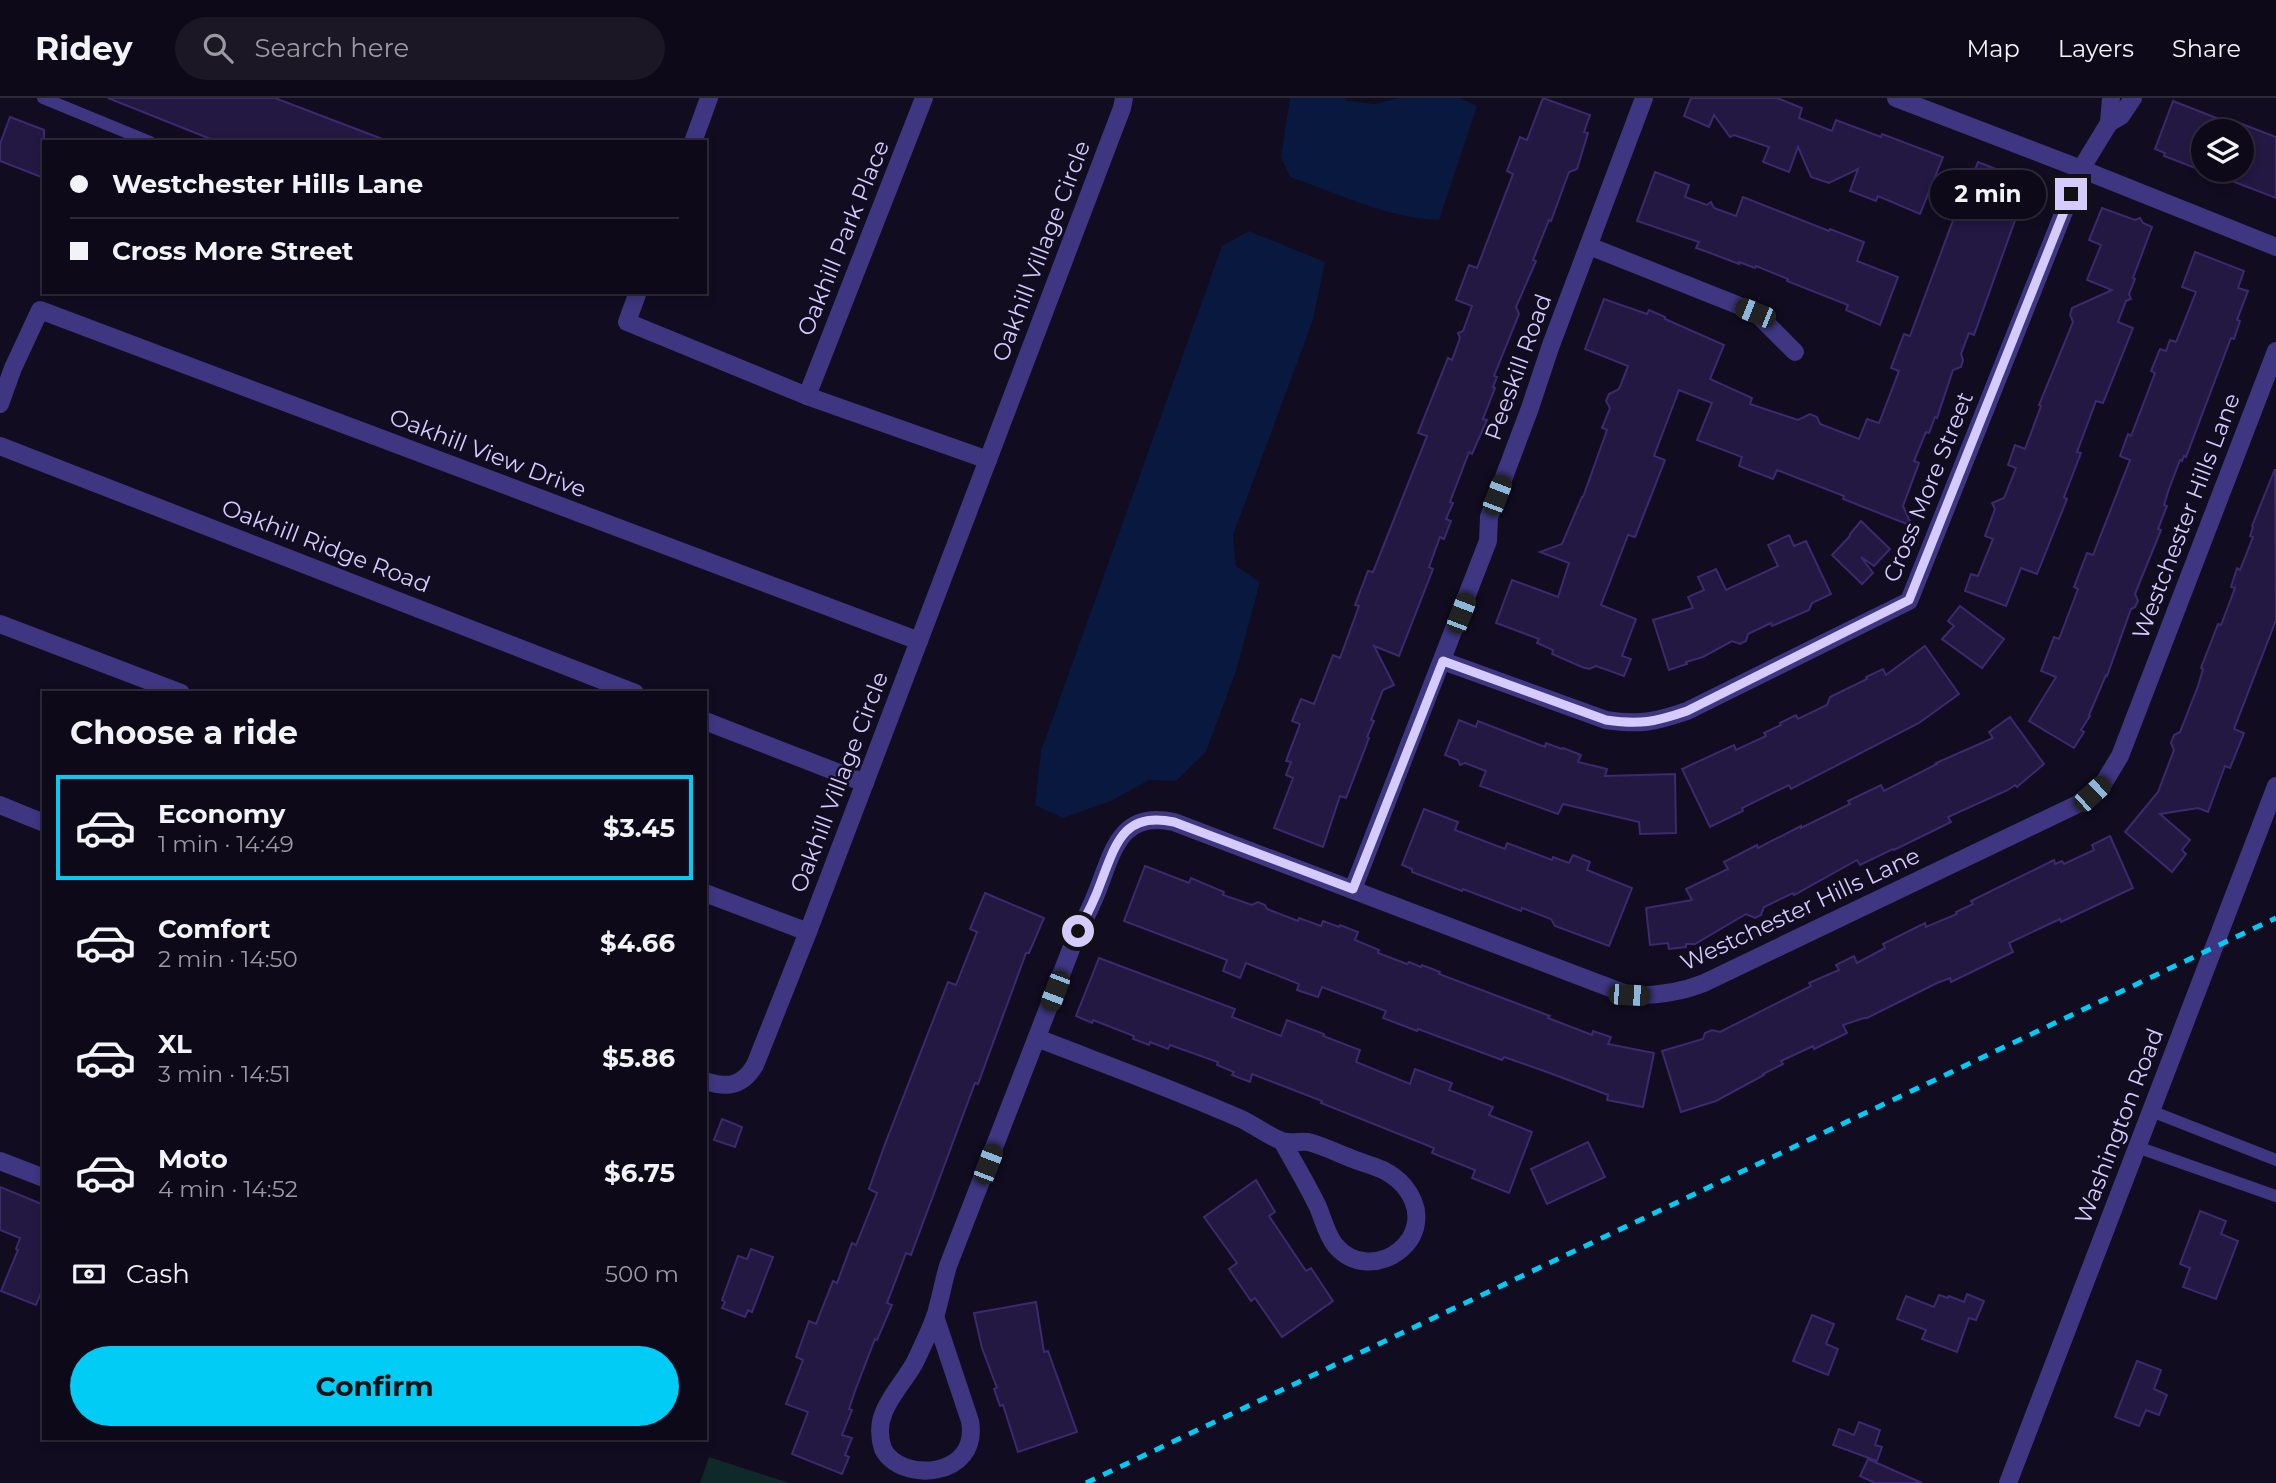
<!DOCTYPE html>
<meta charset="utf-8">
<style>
:root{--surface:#0d0918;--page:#1b1725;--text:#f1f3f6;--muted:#9a9aa2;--line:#2d2a37;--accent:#00ccf6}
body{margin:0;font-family:Montserrat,sans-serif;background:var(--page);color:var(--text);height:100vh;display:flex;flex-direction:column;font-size:26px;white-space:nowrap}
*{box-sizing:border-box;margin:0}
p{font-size:23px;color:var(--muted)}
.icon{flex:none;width:38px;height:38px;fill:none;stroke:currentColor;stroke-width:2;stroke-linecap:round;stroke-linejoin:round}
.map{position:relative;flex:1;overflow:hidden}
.sheet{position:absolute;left:42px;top:593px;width:665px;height:749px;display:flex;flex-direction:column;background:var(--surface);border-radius:0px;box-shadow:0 4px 10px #0003,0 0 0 2px var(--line)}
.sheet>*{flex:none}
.top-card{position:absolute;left:42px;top:42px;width:665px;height:154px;border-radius:0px;box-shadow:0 4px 10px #0003,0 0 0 2px var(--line);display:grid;align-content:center;height:154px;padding:0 28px;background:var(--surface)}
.fabs{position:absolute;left:2191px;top:21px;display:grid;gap:14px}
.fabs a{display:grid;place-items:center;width:63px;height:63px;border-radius:50%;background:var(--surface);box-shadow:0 4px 10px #0003,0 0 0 2px var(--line);font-size:35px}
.end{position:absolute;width:32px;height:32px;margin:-16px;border:9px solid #d5cbff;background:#111;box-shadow:0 0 0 4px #111}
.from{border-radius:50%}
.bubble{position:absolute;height:49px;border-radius:24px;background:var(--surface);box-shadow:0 4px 10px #0003,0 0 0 2px var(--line);font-size:23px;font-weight:700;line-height:49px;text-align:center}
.car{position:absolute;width:21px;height:42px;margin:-21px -10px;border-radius:9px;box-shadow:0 0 5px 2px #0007;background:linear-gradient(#222 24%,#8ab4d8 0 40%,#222 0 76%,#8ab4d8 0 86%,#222 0)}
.top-card b{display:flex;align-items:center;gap:24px;height:66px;font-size:26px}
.top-card b+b{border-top:2px solid var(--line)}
.top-card i{width:18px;height:18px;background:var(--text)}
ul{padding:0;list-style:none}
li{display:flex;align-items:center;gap:21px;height:105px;margin:0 14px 10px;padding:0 14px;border:4px solid transparent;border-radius:0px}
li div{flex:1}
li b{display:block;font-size:26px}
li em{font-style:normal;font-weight:700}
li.active{border-color:var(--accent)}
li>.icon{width:63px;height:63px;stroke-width:1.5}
h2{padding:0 28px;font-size:32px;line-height:84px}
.pay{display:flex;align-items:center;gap:18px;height:77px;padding:0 28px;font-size:26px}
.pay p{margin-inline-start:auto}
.action{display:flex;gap:14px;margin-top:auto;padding:14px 28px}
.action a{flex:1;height:80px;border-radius:42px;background:var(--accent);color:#111;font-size:28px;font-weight:700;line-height:80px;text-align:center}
header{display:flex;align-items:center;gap:42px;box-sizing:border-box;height:98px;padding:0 35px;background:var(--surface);border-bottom:2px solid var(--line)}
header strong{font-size:33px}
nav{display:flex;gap:38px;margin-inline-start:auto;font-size:24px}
.search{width:490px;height:63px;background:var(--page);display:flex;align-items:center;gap:18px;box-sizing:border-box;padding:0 24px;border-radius:38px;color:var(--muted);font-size:26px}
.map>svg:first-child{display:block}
</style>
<header>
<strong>Ridey</strong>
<div class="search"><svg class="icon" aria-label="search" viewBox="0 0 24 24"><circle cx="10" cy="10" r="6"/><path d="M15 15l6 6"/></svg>Search here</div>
<nav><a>Map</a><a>Layers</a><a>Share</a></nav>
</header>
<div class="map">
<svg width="2276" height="1385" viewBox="0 0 2276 1385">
<rect width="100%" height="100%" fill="#110c20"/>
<path fill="#0f292a" d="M709 1359 789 1385H700Z"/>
<g fill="#08183e">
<path d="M1290 0H1344L1348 3 1375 6 1399 0H1460L1477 8 1439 122C1390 121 1336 95 1290 79L1281 59Z"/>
<path d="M1249 133 1325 164 1313 222 1233 437 1236 468 1260 484 1236 573 1206 654 1176 683 1149 682 1111 703 1063 720 1035 707 1041 653 1222 148Z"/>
</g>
<g fill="#231842" stroke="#3c296e" stroke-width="2">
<path d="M108 0H275L385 42 218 44Z"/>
<path d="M1543 0 1590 17 1584 34 1588 35 1577 71 1569 74 1551 123 1549 122 1533 162 1536 163 1516 209 1519 216 1494 278 1497 279 1493 289 1495 290 1483 321 1487 322 1472 356 1469 354 1450 404 1453 405 1446 421 1451 423 1444 441 1440 439 1429 469 1433 471 1399 558 1374 548 1394 587 1383 592 1371 622 1374 623 1367 639 1369 640 1346 700 1340 698 1323 749 1274 730 1293 680 1286 677 1291 664 1286 663 1300 626 1292 623 1301 601 1314 606 1333 557 1340 560 1359 508 1355 507 1368 473 1373 474 1427 338 1418 335 1448 260 1452 262 1460 240 1458 235 1463 233 1472 208 1456 202 1469 167 1477 170 1513 76 1507 73 1520 39 1527 42Z"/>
<path d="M1691 0H1777L1802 10 1799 20 1832 33 1836 22 1881 39 1882 36 1943 59 1920 116 1878 98 1876 103 1850 93 1858 71 1829 85 1811 79 1798 49 1789 74 1763 64 1769 49 1734 37 1730 39 1714 17 1709 29 1684 18Z"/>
<path d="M2173 3 2242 30V26L2276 39V100L2206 73 2242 72V33H2203V73L2164 58 2165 55 2155 51Z"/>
<path d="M10 19 44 32V80L0 63V46Z"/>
<path d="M1978 64 2024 82 2018 98 2023 100 1974 237 1969 235 1961 256 1963 262 1961 269 1953 272 1937 320 1935 319 1929 335 1926 334 1914 363 1919 365 1903 408 1912 428 1843 401 1844 398 1777 372 1773 381 1739 368 1742 359 1697 342 1712 305 1679 292 1654 358 1665 362 1635 439 1628 437 1601 507 1636 521 1622 558 1631 561 1624 578 1596 568 1589 571 1582 569 1552 556 1553 552 1537 545 1539 541 1496 525 1512 482 1558 499 1569 465 1540 454 1562 446 1582 399H1583L1607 332 1602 330 1610 310 1606 303 1609 296 1619 291 1628 268 1585 251 1604 201 1647 216 1649 212 1665 219V221L1724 247 1710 281 1752 300 1750 306 1798 322 1810 316 1817 319 1820 326 1859 341 1867 321 1879 325 1899 273 1891 270 1904 236 1910 238 1958 109 1960 110Z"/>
<path d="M1655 74 1689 87 1685 99 1707 107 1711 104 1714 110 1736 118 1743 99 1829 133 1830 131 1864 144 1857 163 1898 179 1880 227 1846 212 1848 207 1787 183 1788 181 1756 168 1755 170 1739 164V166L1713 156 1696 150 1699 144 1637 123Z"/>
<path d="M2102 110 2135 122 2140 120 2143 125 2152 129 2133 180 2135 181 2129 196 2131 201 2126 203 2118 224 2133 230 2103 305 2096 303 2077 354 2081 355 2064 399 2067 401 2037 476 2021 470 2006 508 1965 493 1971 476 1978 478 1993 441 1985 438 1995 411 1992 405 2004 400 2016 370 2008 367 2015 347 2025 351 2041 308 2039 307 2073 224 2070 217 2072 210 2112 192 2087 182 2101 147 2089 142Z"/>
<path d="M2195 154 2244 173 2238 190 2248 193 2237 222 2240 223 2234 241 2231 240 2186 359 2184 358 2182 363 2180 362 2169 391 2164 407 2167 408 2158 431 2161 432 2135 496 2138 503 2135 509 2131 511 2107 578 2106 577 2089 617 2090 618 2081 632 2084 634 2074 650 2029 623 2056 579 2041 573 2054 539 2059 541 2078 491 2074 489 2087 455 2093 457 2130 362 2120 358 2128 336 2131 338 2155 275 2151 273 2160 251 2166 253 2170 242 2176 244 2196 194 2182 189Z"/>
<path d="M2275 371 2276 522 2234 631 2244 635 2230 670 2225 668 2208 714 2198 710 2160 716 2190 742 2182 752 2186 756 2172 774 2125 734 2158 694 2174 652 2171 645 2174 637 2180 634 2198 588 2203 571 2201 570 2218 526 2221 527 2235 490 2231 489 2237 470 2240 472 2253 439 2250 438 2253 429 2252 428Z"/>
<path d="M1861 423 1890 451 1874 468 1861 459 1873 475 1862 486 1832 457 1850 438V436Z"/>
<path d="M1789 437 1794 448 1806 443 1831 496 1812 505 1809 512 1772 528 1771 525 1748 536 1746 543 1740 546 1732 543 1703 559 1686 564 1687 566 1669 572 1653 522 1693 510 1688 499 1704 492 1698 479 1716 471 1726 492 1778 468 1768 447Z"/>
<path d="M1960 508 2004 541 1982 570 1942 541 1954 528 1948 523Z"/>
<path d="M1925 548 1959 596 1919 625 1791 691 1789 687 1742 710 1743 713 1710 729 1682 671 1734 647 1736 652 1766 638 1764 635 1781 627 1780 625 1796 617 1798 621 1827 607 1830 599 1867 581 1866 579 1883 571 1886 577Z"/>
<path d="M2010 619 2044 666 2017 689 2015 687 2008 692 1948 719 1951 724 1894 752 1893 751 1860 767 1857 762 1794 797 1793 795 1764 809 1761 817 1755 820 1746 816 1695 846H1686V849L1669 851 1668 845 1650 847 1646 810 1692 802 1686 791 1728 771 1724 764 1757 747 1758 750 1801 728V730L1850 706 1848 703 1881 687 1884 693 1937 666 1936 665 1993 640 1989 634Z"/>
<path d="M1459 622 1476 629 1478 623 1545 649 1546 645 1562 651 1563 650 1581 657 1578 664 1607 671 1605 678 1675 676 1676 735 1640 736 1639 724 1563 706 1558 716 1480 688 1486 673 1465 665 1460 667 1458 662 1445 657Z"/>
<path d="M1424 711 1458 724 1455 732 1505 751 1507 745 1552 762 1553 759 1569 765 1573 757 1590 764 1587 772 1632 790 1609 848 1555 828 1551 821 1522 810 1521 813 1463 791 1462 793 1412 774V771L1402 767Z"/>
<path d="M2110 738 2133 790 2061 824 2060 821 2009 845 2013 854 1951 884 1950 880 1937 885 1867 920H1864L1843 927 1847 935 1814 951 1813 948 1781 963 1783 966 1763 976 1764 977 1716 1003 1681 1014 1662 953 1703 941 1705 935 1712 932 1720 934 1811 888 1809 885 1839 872 1836 867 1854 858 1857 865 1885 850 1883 846 1925 825 1926 829 1957 816 1956 814 1973 806 1971 803 2036 771 2054 762 2055 766 2062 763 2064 766 2094 752 2092 747Z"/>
<path d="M1145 768 1189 785 1191 780 1224 794 1223 797 1252 807 1258 804 1265 807 1267 811 1298 823 1299 820 1321 828 1323 823 1339 829 1340 827 1358 834 1355 842 1379 852 1378 855 1407 866 1409 864 1421 869 1422 867 1440 874 1439 876 1550 918 1548 920 1592 937 1593 933 1611 939 1608 946 1654 955 1643 1009 1607 1002 1608 997 1547 974 1504 959 1502 962 1418 931 1417 933 1383 920 1386 913 1322 889 1318 899 1297 892 1299 886 1246 865 1240 880 1223 873 1227 862 1124 823Z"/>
<path d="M985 795 1044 820 1029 855H1026L978 986 975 985 911 1157 906 1155 887 1205 892 1207 877 1242 875 1241 855 1293 849 1311 852 1312 842 1337 852 1340 845 1357 849 1359 842 1376 792 1356 808 1314 786 1306 803 1262 796 1259 809 1223 816 1226 833 1183 837 1185 852 1145 856 1147 877 1095 869 1091 885 1046 948 884 956 887 977 834 970 831Z"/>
<path d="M1099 860 1235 911 1232 919 1281 938 1287 922 1324 936 1323 938 1360 952 1356 964 1410 986 1415 971 1452 985 1449 992 1493 1009 1489 1017 1532 1034 1509 1095 1472 1080 1475 1072 1432 1055 1434 1050 1321 1005 1322 1003 1252 976 1250 984 1232 977 1234 974 1217 967 1218 964 1170 947 1168 951 1150 944 1149 947 1133 941 1134 938 1093 922 1092 925 1076 918Z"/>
<path d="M722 1021 742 1029 735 1049 714 1042Z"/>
<path d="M1588 1044 1605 1079 1547 1106 1531 1071Z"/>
<path d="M1256 1082 1275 1114 1269 1118 1306 1173 1311 1170 1333 1203 1282 1239 1255 1200 1251 1203 1229 1171 1237 1165 1204 1119Z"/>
<path d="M0 1089 44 1107V1188L36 1207 1 1193 18 1152 16 1151 20 1140 0 1132Z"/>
<path d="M2200 1113 2226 1123 2221 1136 2238 1143 2216 1201 2183 1189 2190 1170 2180 1166Z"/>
<path d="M751 1151 773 1159 752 1214 748 1212 745 1219 722 1210 725 1204 722 1202 738 1158 747 1161Z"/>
<path d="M1967 1196 1984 1203 1976 1222 1969 1220 1957 1254 1922 1241 1926 1232 1897 1221 1906 1198 1934 1209 1939 1197 1948 1200 1949 1198 1964 1204Z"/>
<path d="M1036 1204 1044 1254 1048 1253 1077 1334 1018 1354 1003 1307 1000 1308 994 1291 997 1290 982 1250 974 1215Z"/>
<path d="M1812 1217 1834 1226 1826 1246 1838 1251 1828 1277 1793 1263Z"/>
<path d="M2137 1263 2161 1272 2154 1291 2167 1297 2159 1317 2146 1312 2139 1328 2115 1319Z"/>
<path d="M1859 1324 1880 1332 1875 1347 1882 1349 1877 1363 1833 1347 1839 1331 1854 1337Z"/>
<path d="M1868 1361 1922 1385H1875L1860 1378Z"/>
</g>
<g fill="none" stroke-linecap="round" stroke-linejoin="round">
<g stroke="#3e3680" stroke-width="12">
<path d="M43 0 150 44"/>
<path d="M2151 1013 2276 1062"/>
<path d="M2137 1049 2276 1098"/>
</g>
<g stroke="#3e3680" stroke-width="18">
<path d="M1896 0 2081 71 2276 149"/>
<path d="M2109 25 2121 18 2133 0"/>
<path d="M693 44 709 0"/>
<path d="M1589 148 1755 214 1795 254"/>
<path d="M638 194 627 224 807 298 988 362"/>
<path d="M807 298 924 0"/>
<path d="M0 306 13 270 40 212 919 543"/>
<path d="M0 348 635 595"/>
<path d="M0 526 181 595"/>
<path d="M1443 563 1606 622C1640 627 1655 624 1687 613L1909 503 2081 71 2109 25 2111 0"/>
<path d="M705 623 865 685"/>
<path d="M0 707 44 725"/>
<path d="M1353 791 1488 443 1489 419 1530 310 1551 247 1644 0"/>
<path d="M705 795 808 834"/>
<path d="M1037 940C1104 966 1173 991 1239 1020 1253 1026 1268 1038 1282 1043 1290 1046 1300 1043 1308 1044 1321 1047 1335 1054 1348 1059 1359 1064 1372 1067 1383 1072 1391 1076 1398 1081 1404 1088 1446 1139 1371 1191 1335 1147 1327 1137 1323 1121 1318 1109 1307 1086 1294 1065 1282 1043"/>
<path d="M705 983C727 990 742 989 755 967L808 834 1122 10 1124 0"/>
<path d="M0 1063 44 1080"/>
<path d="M935 1218 970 1323C980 1381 900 1385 883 1351 879 1339 879 1325 884 1314 891 1296 906 1281 915 1264 922 1249 929 1235 935 1219 940 1203 943 1185 948 1168L1073 846C1079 831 1088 816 1094 801 1112 760 1116 711 1174 724L1629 897C1656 898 1679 895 1704 885L2078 706 2103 686 2120 658 2276 253"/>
<path d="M2008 1385 2276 688"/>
</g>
<path stroke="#00ccf6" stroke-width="5" stroke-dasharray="10 9" stroke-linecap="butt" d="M1086 1385 2276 820"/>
</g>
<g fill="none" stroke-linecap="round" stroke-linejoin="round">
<path stroke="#d5cbff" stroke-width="9" d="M1078 833C1087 817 1095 801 1101 784 1116 745 1124 713 1174 724L1353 791 1443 563 1606 622C1640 627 1655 624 1687 613L1909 502 2071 96"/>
</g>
<g text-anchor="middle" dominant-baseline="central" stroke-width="5" stroke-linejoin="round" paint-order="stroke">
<g font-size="23" fill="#d5cbff" stroke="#110c20">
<text transform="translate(843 140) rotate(-68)">Oakhill Park Place</text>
<text transform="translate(1041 153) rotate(-69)">Oakhill Village Circle</text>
<text transform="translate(1518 269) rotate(-70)">Peeskill Road</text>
<text transform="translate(488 355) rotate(21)">Oakhill View Drive</text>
<text transform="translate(1928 389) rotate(-68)">Cross More Street</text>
<text transform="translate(2186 418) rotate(-69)">Westchester Hills Lane</text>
<text transform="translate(326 448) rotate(21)">Oakhill Ridge Road</text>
<text transform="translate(839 684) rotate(-69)">Oakhill Village Circle</text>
<text transform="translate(1800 811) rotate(-25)">Westchester Hills Lane</text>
<text transform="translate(2119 1028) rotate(-69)">Washington Road</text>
</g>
</g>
</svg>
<div class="fabs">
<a><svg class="icon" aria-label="layers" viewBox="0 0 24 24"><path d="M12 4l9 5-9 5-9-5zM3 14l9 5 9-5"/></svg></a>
</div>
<i class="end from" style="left:1078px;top:833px"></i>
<i class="end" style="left:2071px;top:96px"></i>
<div class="bubble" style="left:1930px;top:72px;width:116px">2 min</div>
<i class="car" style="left:1755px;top:215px;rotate:292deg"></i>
<i class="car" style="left:1497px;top:397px;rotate:21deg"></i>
<i class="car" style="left:1461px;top:515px;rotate:21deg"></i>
<i class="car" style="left:2092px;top:696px;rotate:47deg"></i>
<i class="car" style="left:1055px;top:893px;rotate:201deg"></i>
<i class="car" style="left:1629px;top:897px;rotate:93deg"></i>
<i class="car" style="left:988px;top:1066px;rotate:21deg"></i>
<div class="top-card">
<b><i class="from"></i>Westchester Hills Lane</b>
<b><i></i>Cross More Street</b>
</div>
<section class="sheet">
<h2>Choose a ride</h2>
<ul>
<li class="active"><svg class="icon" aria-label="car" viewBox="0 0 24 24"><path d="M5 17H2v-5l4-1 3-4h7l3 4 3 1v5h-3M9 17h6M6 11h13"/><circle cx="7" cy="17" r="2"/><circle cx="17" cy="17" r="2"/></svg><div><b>Economy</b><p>1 min · 14:49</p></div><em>$3.45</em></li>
<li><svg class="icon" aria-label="car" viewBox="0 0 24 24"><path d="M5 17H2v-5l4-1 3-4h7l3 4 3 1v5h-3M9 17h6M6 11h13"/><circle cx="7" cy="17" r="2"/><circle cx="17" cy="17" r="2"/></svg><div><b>Comfort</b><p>2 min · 14:50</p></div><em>$4.66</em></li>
<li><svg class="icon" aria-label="car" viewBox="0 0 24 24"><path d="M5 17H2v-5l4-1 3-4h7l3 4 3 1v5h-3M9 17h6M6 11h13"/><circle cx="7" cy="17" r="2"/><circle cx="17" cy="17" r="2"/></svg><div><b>XL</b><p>3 min · 14:51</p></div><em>$5.86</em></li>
<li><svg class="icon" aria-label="car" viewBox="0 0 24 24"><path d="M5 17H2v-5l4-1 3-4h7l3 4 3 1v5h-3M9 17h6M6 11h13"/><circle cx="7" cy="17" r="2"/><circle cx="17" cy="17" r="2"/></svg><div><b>Moto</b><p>4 min · 14:52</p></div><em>$6.75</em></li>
</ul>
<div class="pay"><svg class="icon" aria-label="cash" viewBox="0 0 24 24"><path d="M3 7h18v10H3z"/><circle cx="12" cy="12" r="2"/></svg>Cash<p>500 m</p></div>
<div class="action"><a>Confirm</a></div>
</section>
</div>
